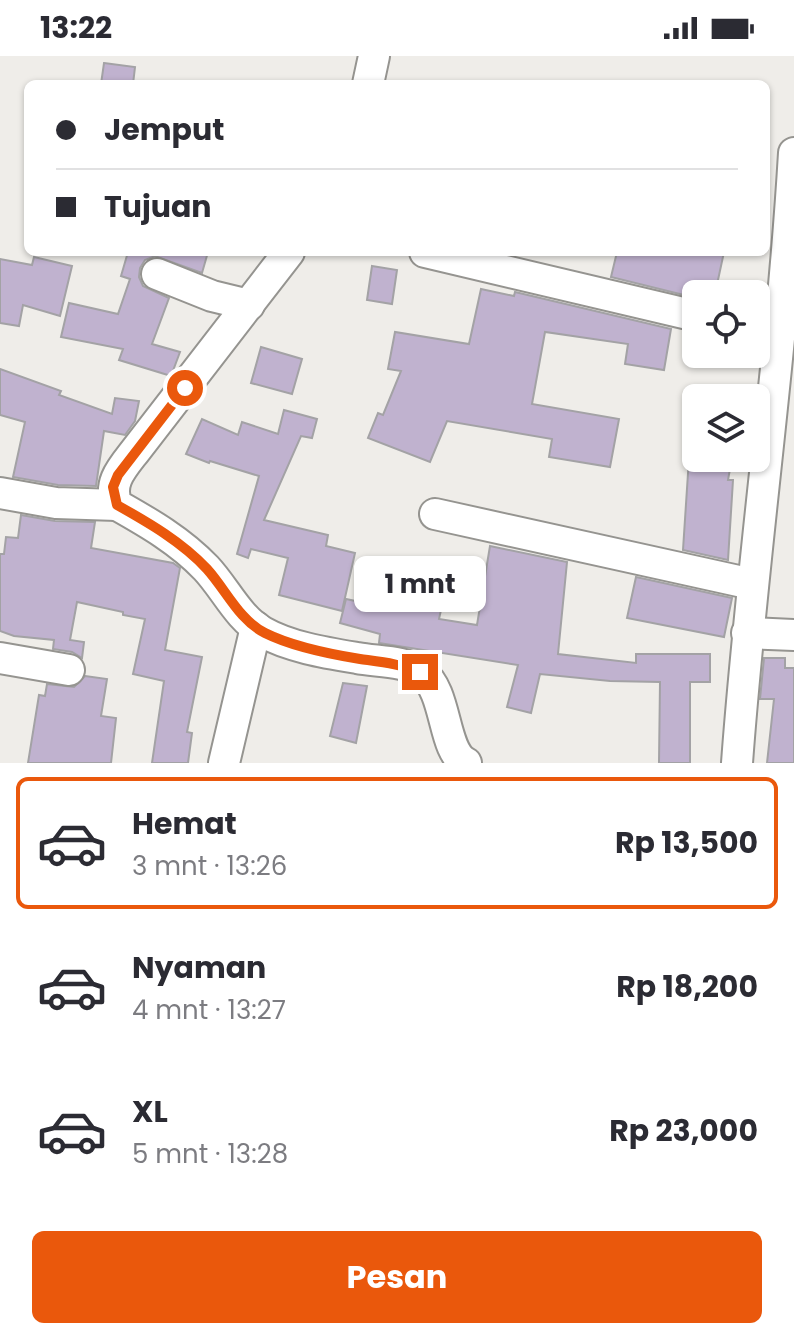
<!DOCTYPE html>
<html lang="id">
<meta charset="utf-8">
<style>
:root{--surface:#fff;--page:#f7f7f7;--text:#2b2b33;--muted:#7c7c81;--line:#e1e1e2;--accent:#ea580c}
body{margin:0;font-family:Poppins,sans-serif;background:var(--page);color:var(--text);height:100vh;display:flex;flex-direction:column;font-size:30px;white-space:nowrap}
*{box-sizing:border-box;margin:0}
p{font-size:26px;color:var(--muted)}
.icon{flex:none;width:44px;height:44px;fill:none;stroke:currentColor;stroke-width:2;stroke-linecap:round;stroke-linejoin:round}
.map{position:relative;height:707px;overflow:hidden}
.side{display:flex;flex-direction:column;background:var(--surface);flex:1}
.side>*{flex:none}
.guide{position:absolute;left:24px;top:24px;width:746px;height:176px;border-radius:12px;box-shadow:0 2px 6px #0004;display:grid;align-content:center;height:176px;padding:0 32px;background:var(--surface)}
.controls{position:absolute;left:682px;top:224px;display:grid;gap:16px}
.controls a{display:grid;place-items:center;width:88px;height:88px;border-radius:12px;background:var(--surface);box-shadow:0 2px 6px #0004;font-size:40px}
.end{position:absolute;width:36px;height:36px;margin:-18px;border:10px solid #ea580c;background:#fff;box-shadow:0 0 0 4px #fff}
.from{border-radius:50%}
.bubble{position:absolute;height:56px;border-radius:12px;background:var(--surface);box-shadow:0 2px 6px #0004;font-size:26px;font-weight:700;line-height:56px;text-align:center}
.guide b{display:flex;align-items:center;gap:28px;height:76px;font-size:30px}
.guide b+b{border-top:2px solid var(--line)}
.guide i{width:20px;height:20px;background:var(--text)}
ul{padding:14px 0 0;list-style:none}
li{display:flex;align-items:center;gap:24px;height:132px;margin:0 16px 12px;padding:0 16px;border:4px solid transparent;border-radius:12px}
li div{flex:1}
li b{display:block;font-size:30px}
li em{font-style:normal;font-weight:700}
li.current{border-color:var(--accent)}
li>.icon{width:72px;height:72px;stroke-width:1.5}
.cta{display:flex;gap:16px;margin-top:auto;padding:16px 32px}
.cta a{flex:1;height:92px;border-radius:12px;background:var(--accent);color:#fff;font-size:32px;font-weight:700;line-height:92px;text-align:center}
.status{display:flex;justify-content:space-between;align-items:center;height:56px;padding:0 40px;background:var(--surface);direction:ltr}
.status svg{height:22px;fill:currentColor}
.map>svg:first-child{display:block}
</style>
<div class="status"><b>13:22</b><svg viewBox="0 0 49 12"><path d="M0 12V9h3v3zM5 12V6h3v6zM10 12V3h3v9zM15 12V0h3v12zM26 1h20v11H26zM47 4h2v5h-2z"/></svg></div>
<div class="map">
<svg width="794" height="707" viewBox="0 0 794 707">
<rect width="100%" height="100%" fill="#efede9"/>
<g fill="#c0b2cf" stroke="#a3a2a5" stroke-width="2">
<path d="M104 7 135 11 133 28H101Z"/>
<path d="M128 196H208L202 217 155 200 145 204 140 212 139 221 143 230 169 242 152 288 180 296 171 320 119 304 123 293 61 281 69 247 118 258 130 223 121 220Z"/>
<path d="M617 196H724L715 238H696V242L611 221Z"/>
<path d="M34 201 72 210 60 260 23 249 19 270 0 267V203L32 209Z"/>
<path d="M372 210 397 214 392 248 367 244Z"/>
<path d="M481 233 514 240 515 236 671 273 664 314 625 308 628 288 545 276 532 348 619 363 610 411 549 401 552 383 447 365 430 406 368 382 378 357 383 359 401 315 388 313 395 276 469 288Z"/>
<path d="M261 291 302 303 292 338 251 327Z"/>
<path d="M0 313 61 335 59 339 112 358 115 342 139 345 135 365 125 379 104 375 96 430 58 429 13 421 25 366 0 359Z"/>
<path d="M284 354 317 363 312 382 301 380 264 464 328 479 326 490 355 497 342 555 279 539 288 502 251 493 248 502 237 498 259 420 210 405 209 407 186 398 202 363 238 379 242 366 278 378Z"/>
<path d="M689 402H732L728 424H733L728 504 683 494Z"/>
<path d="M21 459 55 465 95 466 91 492 173 507 180 512 165 594 202 601 187 676 192 677 188 707H152L164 625 133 618 145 563 123 559V556L77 546 70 584 84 586 82 602 72 596 53 593 54 584 14 580 0 575V498H4L6 481 18 482Z"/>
<path d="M490 490 567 506 558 598 636 607V598H710V626H690V707H659L660 626 610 625 540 618 531 657 507 651 518 609 379 587 380 578 340 567 346 543 383 551 388 525 445 536 439 563 477 569Z"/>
<path d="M636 521 732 542 724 581 627 562Z"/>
<path d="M764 602H785V612H794V707H767L774 643H760Z"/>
<path d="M85 620 107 623 101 660 116 662 111 707H28L39 639 45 640 47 628 74 631Z"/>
<path d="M343 627 367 630 356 687 330 680Z"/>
</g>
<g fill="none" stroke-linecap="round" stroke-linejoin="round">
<defs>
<g id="street">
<path d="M368 28 374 0"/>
<path d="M289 196 136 394C123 411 107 427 117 449 149 467 180 485 206 512 225 532 238 562 263 576 289 591 327 597 357 602 377 606 404 604 422 617 448 636 442 695 466 707"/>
<path d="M425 196 696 260"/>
<path d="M157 218 212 240 249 249"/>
<path d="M0 437 56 447 117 449"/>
<path d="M435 458 752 528"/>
<path d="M747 577 794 579"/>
<path d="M0 602 69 614"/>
<path d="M224 707 256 571"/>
<path d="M737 707C752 503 782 301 794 97"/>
</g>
</defs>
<use href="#street" stroke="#959490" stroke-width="34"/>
<use href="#street" stroke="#fff" stroke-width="30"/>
</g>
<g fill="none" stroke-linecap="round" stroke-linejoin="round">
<path stroke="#ea580c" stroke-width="10" d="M185 332 118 419 113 431 117 449C149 467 182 486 207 513 226 534 239 564 265 577 293 591 329 598 360 603 381 606 401 608 420 616"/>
</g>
</svg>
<div class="controls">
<a><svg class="icon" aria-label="locate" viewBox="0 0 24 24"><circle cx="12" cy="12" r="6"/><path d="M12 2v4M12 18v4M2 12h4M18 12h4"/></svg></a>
<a><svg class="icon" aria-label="layers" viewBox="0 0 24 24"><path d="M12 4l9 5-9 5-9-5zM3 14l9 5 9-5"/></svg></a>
</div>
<i class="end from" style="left:185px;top:332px"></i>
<i class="end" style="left:420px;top:616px"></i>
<div class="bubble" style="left:354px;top:500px;width:132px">1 mnt</div>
<div class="guide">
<b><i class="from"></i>Jemput</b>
<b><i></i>Tujuan</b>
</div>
</div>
<section class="side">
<ul>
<li class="current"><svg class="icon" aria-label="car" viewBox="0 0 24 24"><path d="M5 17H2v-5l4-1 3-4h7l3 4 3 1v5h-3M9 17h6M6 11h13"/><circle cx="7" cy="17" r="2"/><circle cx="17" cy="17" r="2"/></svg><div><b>Hemat</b><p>3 mnt · 13:26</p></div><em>Rp 13,500</em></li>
<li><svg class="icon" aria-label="car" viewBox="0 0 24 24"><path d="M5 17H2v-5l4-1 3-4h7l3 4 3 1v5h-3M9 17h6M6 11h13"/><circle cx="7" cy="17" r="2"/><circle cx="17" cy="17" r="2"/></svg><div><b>Nyaman</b><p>4 mnt · 13:27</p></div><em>Rp 18,200</em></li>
<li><svg class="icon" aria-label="car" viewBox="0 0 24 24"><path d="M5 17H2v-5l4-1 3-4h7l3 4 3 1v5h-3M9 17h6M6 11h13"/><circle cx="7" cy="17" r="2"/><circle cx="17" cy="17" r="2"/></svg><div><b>XL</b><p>5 mnt · 13:28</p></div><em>Rp 23,000</em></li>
</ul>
<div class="cta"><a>Pesan</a></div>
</section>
